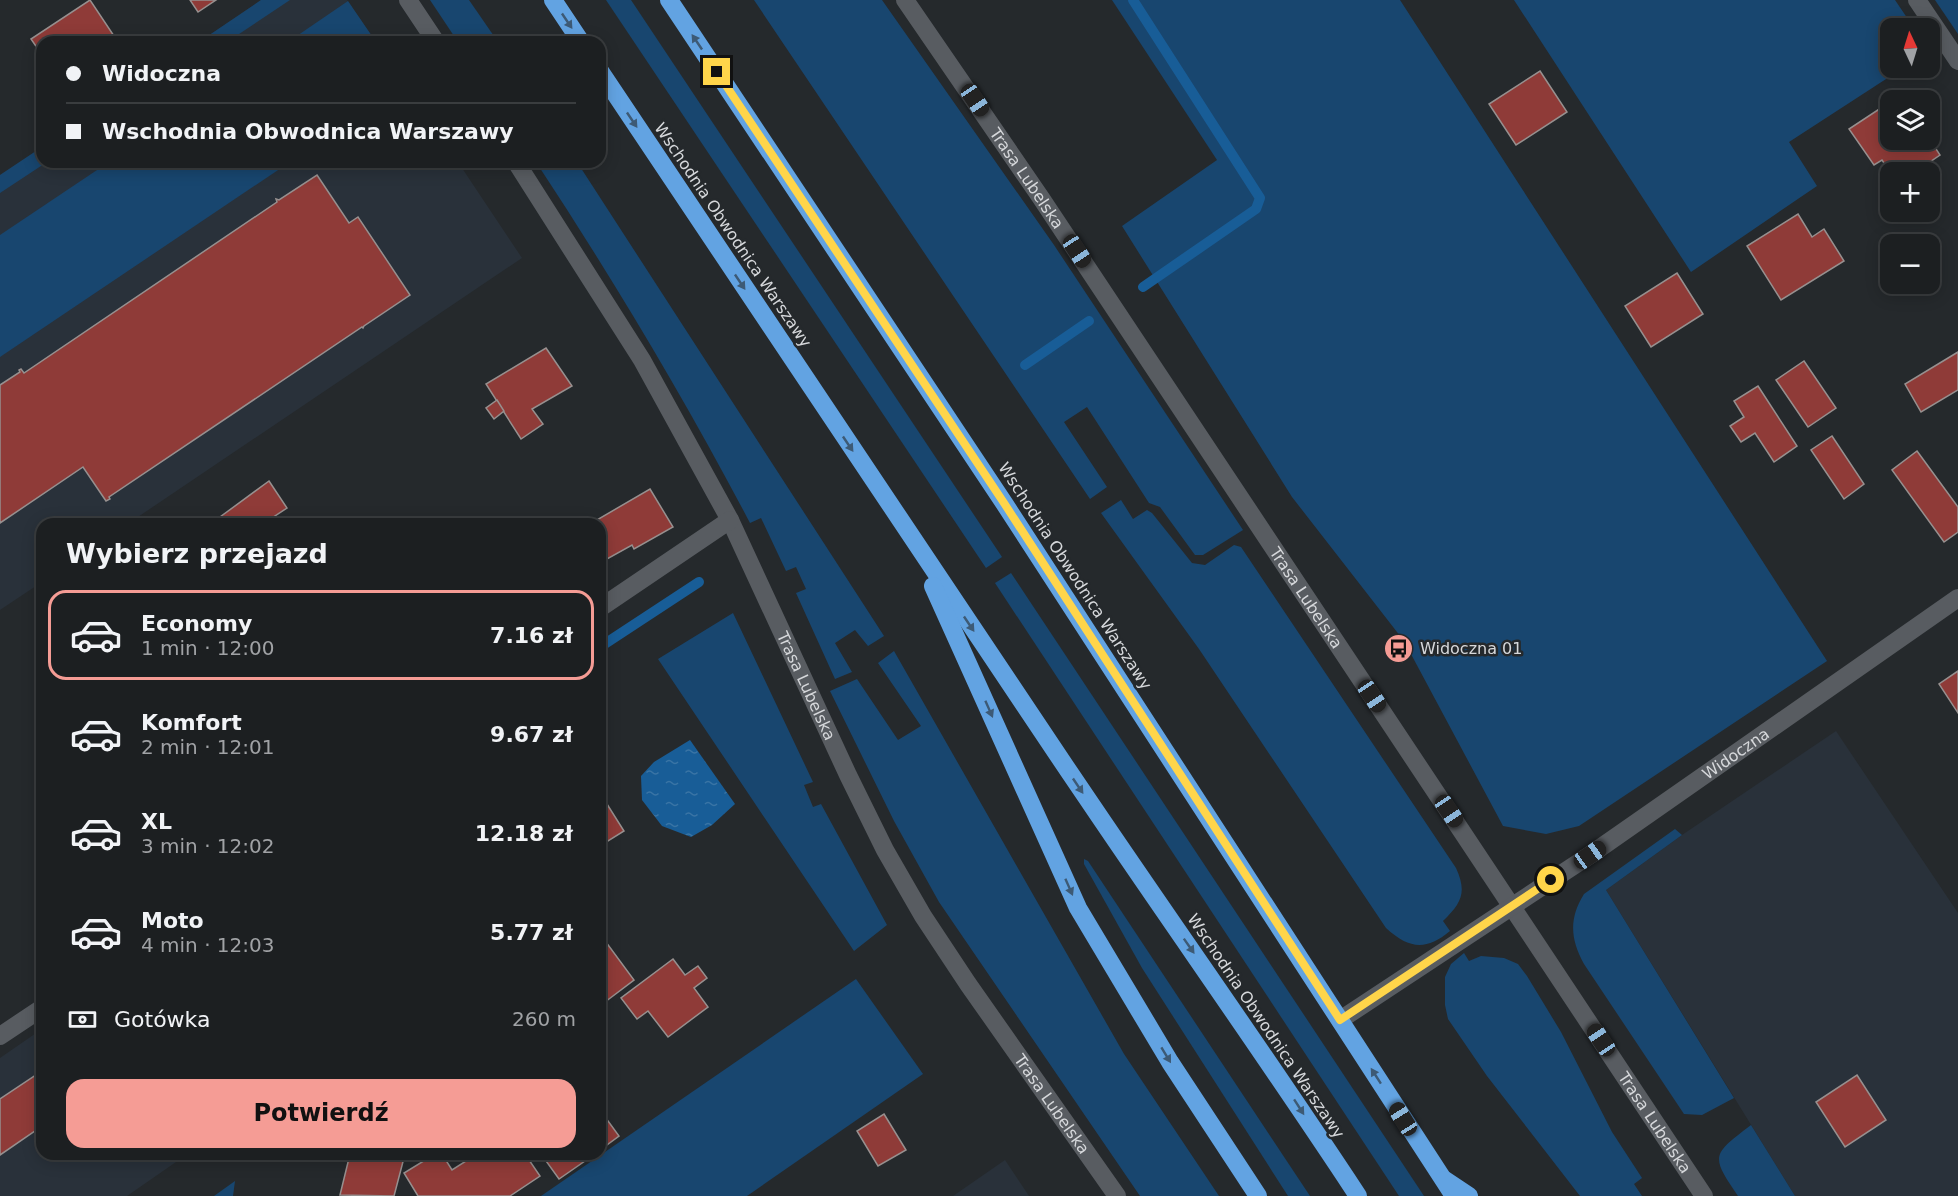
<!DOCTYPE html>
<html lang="pl">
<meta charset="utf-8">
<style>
:root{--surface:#1c1f21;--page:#292c2e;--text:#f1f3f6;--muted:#a0a2a5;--line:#3a3d3f;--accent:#f59c95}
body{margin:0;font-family:"DejaVu Sans",sans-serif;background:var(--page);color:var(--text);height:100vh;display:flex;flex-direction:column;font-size:22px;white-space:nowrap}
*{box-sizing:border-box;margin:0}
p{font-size:20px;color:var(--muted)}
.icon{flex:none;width:33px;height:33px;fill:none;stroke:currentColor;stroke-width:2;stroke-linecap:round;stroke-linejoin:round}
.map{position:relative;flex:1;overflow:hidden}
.details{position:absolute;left:36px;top:518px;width:570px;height:642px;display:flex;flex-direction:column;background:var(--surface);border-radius:18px;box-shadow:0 3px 15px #0003,0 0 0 2px var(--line)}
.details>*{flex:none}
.hud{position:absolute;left:36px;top:36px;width:570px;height:132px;border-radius:18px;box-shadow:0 3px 15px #0003,0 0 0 2px var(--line);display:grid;align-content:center;height:132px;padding:0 30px;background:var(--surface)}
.needle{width:39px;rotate:356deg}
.tools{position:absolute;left:1880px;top:18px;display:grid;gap:12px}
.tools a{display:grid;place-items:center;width:60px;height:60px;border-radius:12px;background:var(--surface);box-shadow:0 3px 15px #0003,0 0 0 2px var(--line);font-size:30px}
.end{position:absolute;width:27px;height:27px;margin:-14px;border:8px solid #ffd54a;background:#111;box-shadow:0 0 0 3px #111}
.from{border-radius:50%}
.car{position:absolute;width:18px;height:36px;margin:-18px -9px;border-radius:8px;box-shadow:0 0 4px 2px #0007;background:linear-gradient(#222 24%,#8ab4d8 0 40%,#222 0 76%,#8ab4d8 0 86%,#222 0)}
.hud b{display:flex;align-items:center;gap:21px;height:57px;font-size:22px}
.hud b+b{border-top:2px solid var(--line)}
.hud i{width:15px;height:15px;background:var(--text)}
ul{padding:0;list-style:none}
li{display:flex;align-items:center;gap:18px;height:90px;margin:0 12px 9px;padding:0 18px;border:3px solid transparent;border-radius:18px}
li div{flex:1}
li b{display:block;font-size:22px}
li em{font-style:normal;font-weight:700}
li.on{border-color:var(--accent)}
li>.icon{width:54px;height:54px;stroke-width:1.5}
h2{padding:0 30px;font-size:27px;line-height:72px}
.pay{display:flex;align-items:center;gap:15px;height:66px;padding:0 30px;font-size:22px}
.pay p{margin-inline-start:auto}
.cta{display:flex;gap:12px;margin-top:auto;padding:12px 30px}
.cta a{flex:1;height:69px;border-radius:18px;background:var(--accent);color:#111;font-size:24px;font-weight:700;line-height:69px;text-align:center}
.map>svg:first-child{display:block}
</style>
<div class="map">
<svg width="1958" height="1196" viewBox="0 0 1958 1196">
<defs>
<pattern id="water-ripples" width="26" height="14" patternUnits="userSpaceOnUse" patternTransform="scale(1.5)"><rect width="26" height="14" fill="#185d97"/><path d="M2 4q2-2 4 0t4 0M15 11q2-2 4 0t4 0" fill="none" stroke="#3974a5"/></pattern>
</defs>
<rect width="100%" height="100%" fill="#25292c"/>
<g fill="#29313a">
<path d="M261 0H347L376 42H199Z"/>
<path d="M42 147V162H458L522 258 129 523 42 524V582L0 610V175Z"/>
<path d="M1836 731 1958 913V1196H1795L1606 890 1682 835Z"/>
<path d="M42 1029V1154H182L176 1162 127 1196H0V1058Z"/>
<path d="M1005 1160 1029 1196H953Z"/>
</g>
<g fill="#18466f">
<path d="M261 0H290L227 42H199Z"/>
<path d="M430 0H469L498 42H458Z"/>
<path d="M606 0H631L1002 557 986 568Z"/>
<path d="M754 0H882L1054 245 1243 530 1203 555H1195L1160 507 1149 503 1087 407 1064 422 1107 487 1090 499Z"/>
<path d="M1112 0H1400L1827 661 1579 826 1546 834 1503 826 1404 641 1292 497 1122 226 1217 160Z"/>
<path d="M1514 0H1895L1914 28H1890V68H1903L1789 142 1817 186 1691 272Z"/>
<path d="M1935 0H1958V34Z"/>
<path d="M348 1 376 42H288Z"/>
<path d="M42 147V162H47L0 193V175Z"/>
<path d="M109 162H290L0 357V235Z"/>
<path d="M536 162H577L884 636 868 646 855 630 835 643 852 672 835 679 796 593 806 589 796 567 786 571 761 518 750 523C685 399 613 279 536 162Z"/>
<path d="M1121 500 1133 519 1147 510 1152 513 1192 563 1205 565 1234 545 1241 547 1456 868C1467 892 1462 903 1443 921L1450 931C1426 951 1409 949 1386 928L1199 649 1101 513Z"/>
<path d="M1011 573 1424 1196H1399L995 583Z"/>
<path d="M733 613 813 782 804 785 813 807 821 804 887 925 854 951 658 659Z"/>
<path d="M894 651 1124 1054 1219 1196H1140L939 902 894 821 830 691 857 679 898 740 921 726 878 663Z"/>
<path d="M1675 829 1682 835 1606 890 1734 1098 1702 1115 1684 1114 1584 964C1570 939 1569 918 1584 894Z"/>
<path d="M1084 859 1088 861 1310 1196H1288L1142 968 1084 864Z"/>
<path d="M1464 953 1469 961 1481 956 1504 958 1518 964 1527 976 1561 1032 1612 1132 1642 1178 1634 1184 1642 1196H1580L1487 1076 1448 1019 1445 1005V977L1451 964Z"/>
<path d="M856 979 923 1074 747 1196H541Z"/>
<path d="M1751 1125 1795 1196H1738C1710 1155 1712 1155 1751 1125Z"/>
<path d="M235 1181 233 1196H214Z"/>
</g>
<path fill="url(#water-ripples)" d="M690 740 735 804 712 825 691 837 662 826 642 800 641 776 654 762Z"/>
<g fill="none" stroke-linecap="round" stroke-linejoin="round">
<g stroke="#185d97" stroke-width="10">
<path d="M1133 0 1260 198 1256 209 1143 287"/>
<path d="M1025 365 1089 321"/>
<path d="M600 647 699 582"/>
</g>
</g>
<g fill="#8f3b38" stroke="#97908f" stroke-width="1.5">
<path d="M90 0 118 42H42V55L31 39Z"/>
<path d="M190 0H216L198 12Z"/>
<path d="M1540 71 1567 112 1516 145 1489 104Z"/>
<path d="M1910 89 1918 100H1892Z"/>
<path d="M1890 102V140H1929V138L1940 155 1915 172H1890L1882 160 1874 165 1849 129Z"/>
<path d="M317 175 349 223 358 217 410 295 364 326 363 328 362 327 109 497 110 499 106 501 83 467 0 523V385L20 372 19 370 21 369 24 373 277 202 276 199 279 200Z"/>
<path d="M1798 214 1812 237 1824 229 1844 261 1781 300 1747 246Z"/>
<path d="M1677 273 1703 314 1651 347 1625 306Z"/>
<path d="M546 348 572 386 532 409 543 424 521 439 486 384Z"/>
<path d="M1958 352V390L1921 412 1905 384Z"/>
<path d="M1804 361 1836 408 1808 427 1776 380Z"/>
<path d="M1758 386 1797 446 1774 462 1755 433 1741 442 1730 426 1744 417 1734 401Z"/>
<path d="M497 400 504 411 494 419 486 408Z"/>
<path d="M1832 436 1864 484 1844 499 1811 450Z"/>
<path d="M1917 451 1958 507V532L1944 542 1892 470Z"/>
<path d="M269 481 287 508 272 518 276 524H224L220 517Z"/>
<path d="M650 489 673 527 634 549 632 545 607 559 600 546V524H590Z"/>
<path d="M1958 671V713L1939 684Z"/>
<path d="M600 793 624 831 600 846Z"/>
<path d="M600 934 634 980 605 1002 600 994Z"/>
<path d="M673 959 685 975 698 966 707 978 694 988 708 1007 668 1037 648 1011 637 1019 621 998Z"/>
<path d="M42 1071V1126L0 1155V1099Z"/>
<path d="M1857 1075 1886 1120 1845 1147 1816 1102Z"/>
<path d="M600 1110 619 1136 600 1150Z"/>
<path d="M884 1114 906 1150 878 1166 857 1131Z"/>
<path d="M350 1154H405L394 1196 340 1195Z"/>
<path d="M435 1154H442L452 1170 477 1154H525L540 1176 510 1196H418L404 1173Z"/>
<path d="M541 1154H595L559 1179Z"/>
</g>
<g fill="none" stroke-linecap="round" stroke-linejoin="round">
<g stroke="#585c61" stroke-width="18">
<path d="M408 0 436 42"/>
<path id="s1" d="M905 0 1041 198 1704 1196"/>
<path d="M1917 0 1958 61"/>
<path id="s2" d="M516 162 642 360 730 520 848 775 885 850 923 916 968 984 1117 1196"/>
<path d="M600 608 730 520"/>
<path id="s3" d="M1340 1020 1590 855 1958 598"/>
<path d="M0 1036 42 1008"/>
</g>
<g stroke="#62a3e2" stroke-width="18">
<path d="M553 0 581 42"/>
<path d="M669 0 1004 503 1454 1196"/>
<path d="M600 71C764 317 927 563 1093 807 1181 937 1272 1065 1358 1196"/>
<path d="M933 586 1078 908 1170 1062 1258 1196"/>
<path d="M1445 1180 1469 1196"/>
</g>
</g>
<defs><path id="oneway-solid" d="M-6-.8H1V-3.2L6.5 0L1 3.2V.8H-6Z" transform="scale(1.5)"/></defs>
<g fill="#3d5a75">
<use href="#oneway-solid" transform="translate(567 21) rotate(56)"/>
<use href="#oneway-solid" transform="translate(697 42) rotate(-124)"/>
<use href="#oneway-solid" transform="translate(632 120) rotate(56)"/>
<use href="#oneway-solid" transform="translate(740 282) rotate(56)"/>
<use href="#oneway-solid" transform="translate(848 444) rotate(56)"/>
<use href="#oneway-solid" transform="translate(969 624) rotate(56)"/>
<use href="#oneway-solid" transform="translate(989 709) rotate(66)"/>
<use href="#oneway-solid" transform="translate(1078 786) rotate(56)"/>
<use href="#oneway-solid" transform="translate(1069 887) rotate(66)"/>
<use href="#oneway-solid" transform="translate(1189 946) rotate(55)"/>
<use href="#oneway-solid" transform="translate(1166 1055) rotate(59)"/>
<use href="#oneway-solid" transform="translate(1376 1076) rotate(-123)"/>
<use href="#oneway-solid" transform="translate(1299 1107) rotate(57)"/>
</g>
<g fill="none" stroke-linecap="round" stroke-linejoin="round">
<path stroke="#ffd54a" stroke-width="8" d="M717 72 1004 503 1340 1020 1551 880"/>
</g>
<defs>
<symbol id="bus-disc" viewBox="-11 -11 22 22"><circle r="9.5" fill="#f59c95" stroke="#25292c"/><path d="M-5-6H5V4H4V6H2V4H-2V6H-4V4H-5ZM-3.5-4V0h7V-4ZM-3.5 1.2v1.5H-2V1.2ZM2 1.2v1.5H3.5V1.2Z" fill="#111"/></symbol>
</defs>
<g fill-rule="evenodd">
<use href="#bus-disc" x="1382" y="632" width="33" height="33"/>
</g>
<g text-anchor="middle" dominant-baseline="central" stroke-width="5" stroke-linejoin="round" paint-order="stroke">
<g font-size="16" fill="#d6d8db" stroke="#25292c">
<text stroke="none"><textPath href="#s1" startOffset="216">Trasa Lubelska</textPath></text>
<text transform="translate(733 235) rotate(56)">Wschodnia Obwodnica Warszawy</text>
<text transform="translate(1075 576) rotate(57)">Wschodnia Obwodnica Warszawy</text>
<text stroke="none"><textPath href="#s1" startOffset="720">Trasa Lubelska</textPath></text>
<text stroke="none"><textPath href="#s2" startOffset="600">Trasa Lubelska</textPath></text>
<text stroke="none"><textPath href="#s3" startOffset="477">Widoczna</textPath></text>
<text transform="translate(1266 1026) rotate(56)">Wschodnia Obwodnica Warszawy</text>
<text stroke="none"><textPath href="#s2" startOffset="1086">Trasa Lubelska</textPath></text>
<text stroke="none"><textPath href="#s1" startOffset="1350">Trasa Lubelska</textPath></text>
</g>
<g font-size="16" fill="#d6d8db" stroke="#25292c" text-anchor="start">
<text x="1420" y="648">Widoczna 01</text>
</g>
</g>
</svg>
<div class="tools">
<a><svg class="needle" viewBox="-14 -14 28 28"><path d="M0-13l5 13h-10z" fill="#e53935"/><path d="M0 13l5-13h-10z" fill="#a0a2a5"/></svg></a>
<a><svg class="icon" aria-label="layers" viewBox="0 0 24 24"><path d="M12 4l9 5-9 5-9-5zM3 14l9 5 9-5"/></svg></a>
<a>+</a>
<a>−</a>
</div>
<i class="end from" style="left:1551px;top:880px"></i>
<i class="end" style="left:717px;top:72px"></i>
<i class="car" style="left:975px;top:100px;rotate:146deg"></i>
<i class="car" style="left:1077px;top:251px;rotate:147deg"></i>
<i class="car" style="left:1372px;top:696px;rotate:146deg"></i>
<i class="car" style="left:1449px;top:811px;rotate:146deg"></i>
<i class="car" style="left:1590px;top:855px;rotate:55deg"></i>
<i class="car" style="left:1601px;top:1040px;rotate:326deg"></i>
<i class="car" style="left:1403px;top:1119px;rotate:328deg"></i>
<div class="hud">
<b><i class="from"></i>Widoczna</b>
<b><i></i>Wschodnia Obwodnica Warszawy</b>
</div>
<section class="details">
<h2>Wybierz przejazd</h2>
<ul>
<li class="on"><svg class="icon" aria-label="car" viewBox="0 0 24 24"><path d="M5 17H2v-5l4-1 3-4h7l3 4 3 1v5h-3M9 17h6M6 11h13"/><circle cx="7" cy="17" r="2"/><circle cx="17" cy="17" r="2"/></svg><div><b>Economy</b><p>1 min · 12:00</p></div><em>7.16 zł</em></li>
<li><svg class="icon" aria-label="car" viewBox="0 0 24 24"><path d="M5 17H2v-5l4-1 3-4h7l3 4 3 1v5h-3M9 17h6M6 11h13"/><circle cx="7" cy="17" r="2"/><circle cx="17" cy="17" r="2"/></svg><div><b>Komfort</b><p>2 min · 12:01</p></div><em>9.67 zł</em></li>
<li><svg class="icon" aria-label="car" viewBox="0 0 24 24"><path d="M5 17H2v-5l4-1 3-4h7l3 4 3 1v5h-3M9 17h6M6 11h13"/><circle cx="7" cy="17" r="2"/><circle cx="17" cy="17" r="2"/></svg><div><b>XL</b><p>3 min · 12:02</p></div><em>12.18 zł</em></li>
<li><svg class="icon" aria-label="car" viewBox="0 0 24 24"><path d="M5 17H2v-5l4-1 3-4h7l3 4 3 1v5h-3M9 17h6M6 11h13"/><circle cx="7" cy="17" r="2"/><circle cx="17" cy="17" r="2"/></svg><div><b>Moto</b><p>4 min · 12:03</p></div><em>5.77 zł</em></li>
</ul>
<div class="pay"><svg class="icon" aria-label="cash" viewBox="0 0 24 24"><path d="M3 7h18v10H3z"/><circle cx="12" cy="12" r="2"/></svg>Gotówka<p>260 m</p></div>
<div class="cta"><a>Potwierdź</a></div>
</section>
</div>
